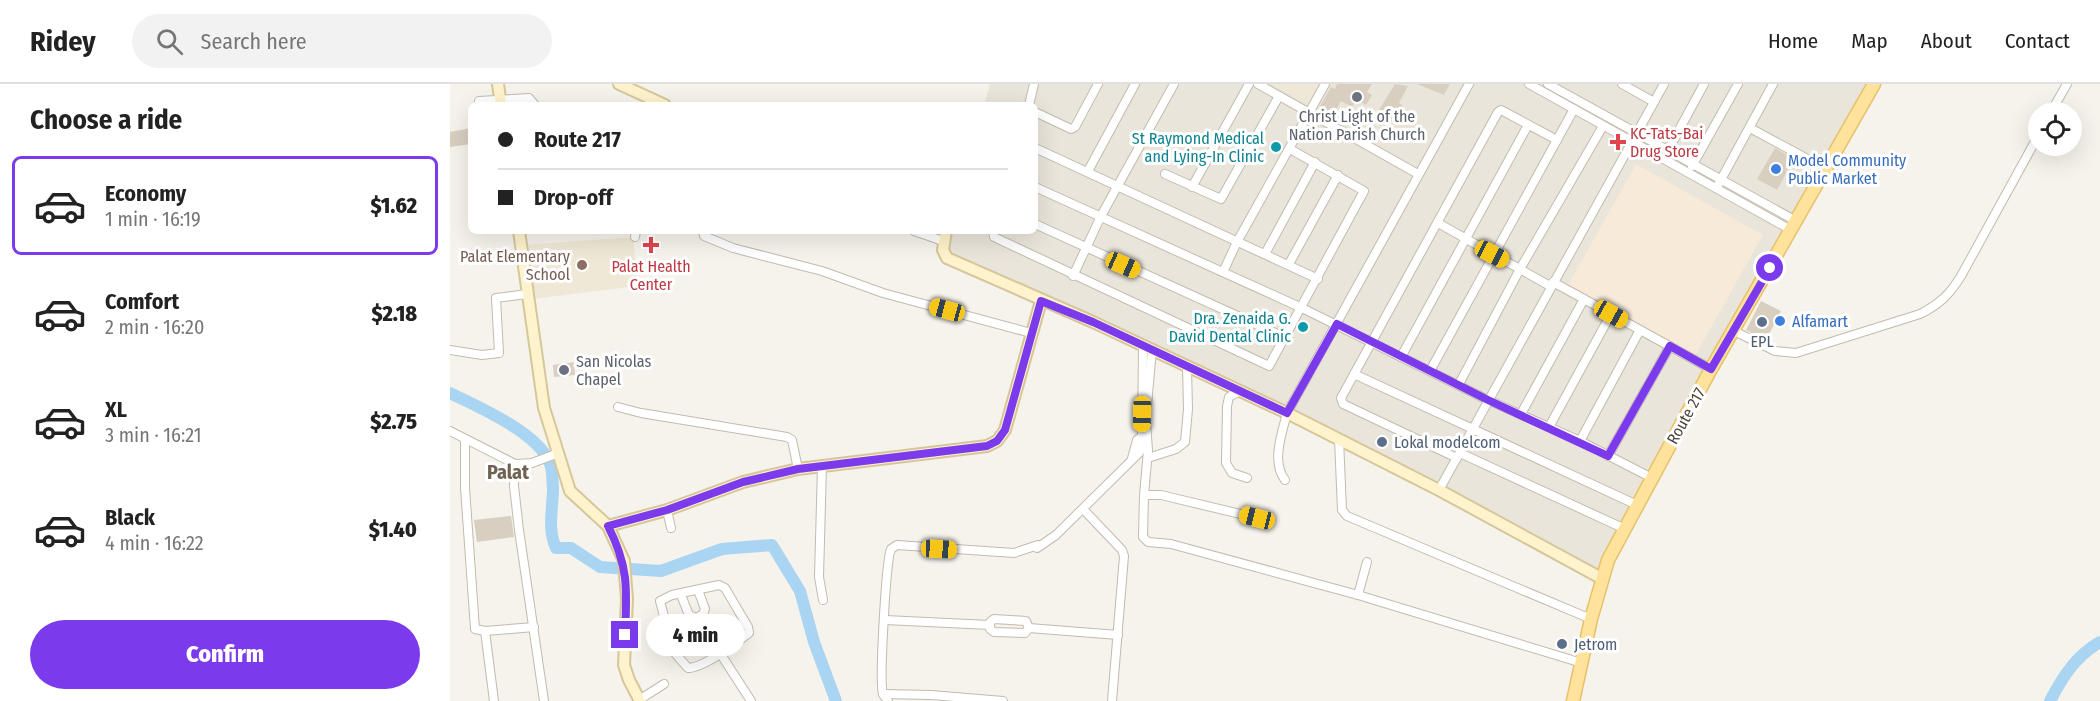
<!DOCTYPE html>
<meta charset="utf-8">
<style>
:root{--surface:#fff;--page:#f2f2f2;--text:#222;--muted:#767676;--line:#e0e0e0;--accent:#7c3aed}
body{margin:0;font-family:"Fira Sans Condensed",sans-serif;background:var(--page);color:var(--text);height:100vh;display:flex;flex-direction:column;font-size:22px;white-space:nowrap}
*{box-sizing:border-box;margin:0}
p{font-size:20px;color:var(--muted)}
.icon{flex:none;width:33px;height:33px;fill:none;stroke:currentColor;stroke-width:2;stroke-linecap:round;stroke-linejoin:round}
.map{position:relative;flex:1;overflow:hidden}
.details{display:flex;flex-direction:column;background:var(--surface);width:450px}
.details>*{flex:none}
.guide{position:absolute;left:18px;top:18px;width:570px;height:132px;border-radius:9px;box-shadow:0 6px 24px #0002;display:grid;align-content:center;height:132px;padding:0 30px;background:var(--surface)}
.tools{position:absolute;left:1578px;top:18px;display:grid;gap:12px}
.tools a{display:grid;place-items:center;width:54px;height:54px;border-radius:50%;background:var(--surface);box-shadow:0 6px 24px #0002;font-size:30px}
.end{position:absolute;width:27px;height:27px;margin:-14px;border:8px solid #7c3aed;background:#fff;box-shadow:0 0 0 3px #fff}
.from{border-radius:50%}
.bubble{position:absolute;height:42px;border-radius:21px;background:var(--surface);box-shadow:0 6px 24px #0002;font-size:20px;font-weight:800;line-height:42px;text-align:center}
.car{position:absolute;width:18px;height:36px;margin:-18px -9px;border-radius:8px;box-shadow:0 0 4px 2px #0007;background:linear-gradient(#f5c518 24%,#345 0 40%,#f5c518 0 76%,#345 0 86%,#f5c518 0)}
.guide b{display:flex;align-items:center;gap:21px;height:57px;font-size:22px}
.guide b+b{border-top:2px solid var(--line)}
.guide i{width:15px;height:15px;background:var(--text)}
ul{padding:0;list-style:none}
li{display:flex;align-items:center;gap:18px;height:99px;margin:0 12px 9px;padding:0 18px;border:3px solid transparent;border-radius:9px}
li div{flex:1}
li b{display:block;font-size:22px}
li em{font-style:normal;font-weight:800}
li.selected{border-color:var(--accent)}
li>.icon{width:54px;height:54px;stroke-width:1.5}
h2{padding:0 30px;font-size:27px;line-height:72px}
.button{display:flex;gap:12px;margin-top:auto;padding:12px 30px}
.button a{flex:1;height:69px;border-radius:36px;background:var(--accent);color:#fff;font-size:24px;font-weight:800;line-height:69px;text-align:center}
header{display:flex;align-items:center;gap:36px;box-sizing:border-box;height:84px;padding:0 30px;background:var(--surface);border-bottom:2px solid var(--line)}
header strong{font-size:28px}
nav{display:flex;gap:33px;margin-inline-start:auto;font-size:21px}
.search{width:420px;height:54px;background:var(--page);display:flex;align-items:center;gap:15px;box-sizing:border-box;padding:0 21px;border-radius:33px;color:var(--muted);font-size:22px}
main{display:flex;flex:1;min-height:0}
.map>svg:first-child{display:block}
</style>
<header>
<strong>Ridey</strong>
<div class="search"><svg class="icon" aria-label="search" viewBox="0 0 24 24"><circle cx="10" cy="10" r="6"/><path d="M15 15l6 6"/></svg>Search here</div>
<nav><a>Home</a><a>Map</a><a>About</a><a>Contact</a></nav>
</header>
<main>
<section class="details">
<h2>Choose a ride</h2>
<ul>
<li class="selected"><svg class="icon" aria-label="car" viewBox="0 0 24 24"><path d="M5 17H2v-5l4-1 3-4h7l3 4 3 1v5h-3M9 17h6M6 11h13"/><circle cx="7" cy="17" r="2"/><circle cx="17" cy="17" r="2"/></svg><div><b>Economy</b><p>1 min · 16:19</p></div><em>$1.62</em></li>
<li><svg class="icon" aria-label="car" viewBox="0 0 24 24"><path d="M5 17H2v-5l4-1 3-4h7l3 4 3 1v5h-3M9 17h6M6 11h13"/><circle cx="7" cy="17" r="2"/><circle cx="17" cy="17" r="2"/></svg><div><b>Comfort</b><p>2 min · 16:20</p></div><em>$2.18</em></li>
<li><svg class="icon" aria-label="car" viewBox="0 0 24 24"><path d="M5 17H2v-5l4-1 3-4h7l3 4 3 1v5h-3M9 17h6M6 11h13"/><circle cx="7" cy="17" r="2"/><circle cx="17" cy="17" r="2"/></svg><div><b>XL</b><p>3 min · 16:21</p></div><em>$2.75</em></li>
<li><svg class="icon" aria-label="car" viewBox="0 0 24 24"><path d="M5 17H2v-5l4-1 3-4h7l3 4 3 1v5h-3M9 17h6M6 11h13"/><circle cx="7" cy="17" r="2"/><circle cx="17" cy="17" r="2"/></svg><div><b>Black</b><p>4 min · 16:22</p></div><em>$1.40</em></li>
</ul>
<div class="button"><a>Confirm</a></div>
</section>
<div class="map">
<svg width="1650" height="617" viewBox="0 0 1650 617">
<rect width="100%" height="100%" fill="#f6f3ec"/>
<path fill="#eae5da" d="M540 0H1420L1149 487 810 316 496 171 500 147H585V21H534Z"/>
<path fill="#f7ead8" d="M1186 80 1313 151 1245 272 1118 201Z"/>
<g fill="#efe8d6">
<path d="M821 0H870L859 20Z"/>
<path d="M183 153 188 202 82 215 75 161Z"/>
</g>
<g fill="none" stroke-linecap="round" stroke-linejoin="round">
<g stroke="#a9d4f2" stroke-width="12">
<path d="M0 309C28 323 85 347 99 377 103 385 102 395 103 404 103 425 97 444 106 464H121L150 483 211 487 272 465 322 461 350 507 364 558 386 617"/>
<path d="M1600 617C1613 592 1626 572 1650 558"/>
</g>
</g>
<g fill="#d8cfc1">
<path d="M887 0H922L917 8 922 11 916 21 906 16 902 23 891 17 884 30 880 27 878 31 873 28 875 24 870 22 881 3 885 5Z"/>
<path d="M945 0 958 2 949 19 953 22 946 36 929 26Z"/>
<path d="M967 0H1000L994 11Z"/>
<path d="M21 44V60L0 63V48Z"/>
<path d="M1325 64 1344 75 1327 106 1307 95Z"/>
<path d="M1311 217 1331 227 1316 256 1296 246Z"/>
<path d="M124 278 125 291 104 293 103 281Z"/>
<path d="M61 432 64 453 27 458 24 436Z"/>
</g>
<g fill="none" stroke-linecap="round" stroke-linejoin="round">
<defs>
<g id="street">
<path d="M808 0 968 90"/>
<path d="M1079 0 1341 146"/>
<path d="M1098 0 1346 137"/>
<path d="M1172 0 1204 18"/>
<path d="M29 17 79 14 85 21"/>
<path d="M579 21 584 0"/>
<path d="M585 28 621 45 625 43 648 0"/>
<path d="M1601 28 1617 0"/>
<path d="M1300 44 1376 85"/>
<path d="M585 64 868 195"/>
<path d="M1217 68 1254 0"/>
<path d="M1242 82 1288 0"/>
<path d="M638 87 685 0"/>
<path d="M715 90 771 115 829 12"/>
<path d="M1268 101 1323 0"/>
<path d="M585 103 852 224 1038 316 1130 357 1202 394"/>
<path d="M742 103 799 0"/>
<path d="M988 139 1100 202"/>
<path d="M585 140 834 253"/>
<path d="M253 147 254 152 283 164 372 187 433 209 581 249"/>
<path d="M464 147 493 157"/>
<path d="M543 147 544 153 819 282 914 107 840 65"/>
<path d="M185 153 186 147"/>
<path d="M815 170 865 78"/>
<path d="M839 180 888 91"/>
<path d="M773 188 787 158 875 0"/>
<path d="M623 192 651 132 724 0"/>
<path d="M1103 198 1261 285"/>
<path d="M1284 247 1325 267 1346 269 1470 230C1490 220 1500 210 1511 192L1588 52"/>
<path d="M0 266 32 271 49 269 46 214 77 210"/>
<path d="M951 273 1078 41"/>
<path d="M980 287 1124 25"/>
<path d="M904 290 1187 421"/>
<path d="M1009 300 1070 185 1153 42"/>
<path d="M788 308 779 313 777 322 776 379 782 389 797 394"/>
<path d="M697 321 702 266"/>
<path d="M168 323 191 329 337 353 342 356 348 385"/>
<path d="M1071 330 1134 215"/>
<path d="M696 339 698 366 694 411H711L807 434"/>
<path d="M1099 343 1161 230"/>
<path d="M0 347 65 380 82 379 106 370"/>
<path d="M15 355V404L25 545 35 547 84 543"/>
<path d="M889 355 892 426 897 432 1141 535"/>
<path d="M1130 357 1190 246"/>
<path d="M1010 369 1175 445"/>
<path d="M1158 372 1220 262"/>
<path d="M682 374 687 356 692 352"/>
<path d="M698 374 726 365 735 358 738 325 737 283"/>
<path d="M1007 374 893 320 891 314 1048 28 1051 26 1107 56"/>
<path d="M65 380 64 402 69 446 94 617"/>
<path d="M372 382 369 493 373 516"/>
<path d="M835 396C821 378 832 349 837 329L1019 0"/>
<path d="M989 406 1214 0"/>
<path d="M694 411 693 453 698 458 721 460 908 511 1132 579"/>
<path d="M633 425 672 466 674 472 662 617"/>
<path d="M217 426 221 444"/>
<path d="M269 501 275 504 298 543 299 549C287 559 253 584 238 584L223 567 210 517 222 511Z"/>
<path d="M231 511 239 531 246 534 253 530 255 525 248 506"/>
<path d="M908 511 917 478"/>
<path d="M435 536 540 541"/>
<path d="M579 544 576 537 544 535 540 538V545L544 548 575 549 579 544 668 551"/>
<path d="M35 547 44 617"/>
<path d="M270 569 301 617"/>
<path d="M433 610 481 611 553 617"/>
<path d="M189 616 214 600"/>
<path d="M438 617C438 616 433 611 433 610 429 599 436 476 441 465L447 461 564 469 588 461 587 464 606 451 689 369 695 358 692 352 693 262"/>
</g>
<g id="secondary">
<path d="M48 0 51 21"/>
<path d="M169 0 215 21"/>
<path d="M69 147 94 324 120 407 158 442 174 477 177 515 174 581 179 596 190 617"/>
<path d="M496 147 493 166 497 174 643 238 837 329 989 406 1151 494"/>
<path d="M158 442 217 426 293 398 348 385 537 362 547 357 555 346 591 217"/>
</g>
<path id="primary" d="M1123 617 1141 535 1158 476 1261 285 1424 0"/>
</defs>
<use href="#street" stroke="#c2bbae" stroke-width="10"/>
<use href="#secondary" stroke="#d6c79b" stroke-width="14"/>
<use href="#primary" stroke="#e6c16a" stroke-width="15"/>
<use href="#street" stroke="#fff" stroke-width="8"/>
<use href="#secondary" stroke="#fff3cd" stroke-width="10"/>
<use href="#primary" stroke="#ffe39c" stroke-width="12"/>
</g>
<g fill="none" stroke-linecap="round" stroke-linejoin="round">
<path stroke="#7c3aed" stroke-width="8" d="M175 551C177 506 179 483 158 442L217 426 293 398 348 385 537 362 547 357 555 346 591 217 643 238 837 329 887 240 1038 316 1158 372 1220 262 1261 285 1320 184"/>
</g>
<g fill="#6b7280" stroke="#fff" stroke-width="2">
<circle cx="907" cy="13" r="6"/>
<circle cx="114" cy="286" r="6"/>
</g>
<g fill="#e0444e" stroke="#fff" stroke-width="2">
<path d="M1165 49h6v6h6v6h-6v6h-6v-6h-6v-6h6z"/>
<path d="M198 152h6v6h6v6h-6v6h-6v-6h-6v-6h6z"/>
</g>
<g fill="#0f9aa8" stroke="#fff" stroke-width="2">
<circle cx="826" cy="63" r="6"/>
<circle cx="853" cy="243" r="6"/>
</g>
<g fill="#3f7fe0" stroke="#fff" stroke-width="2">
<circle cx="1326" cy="85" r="6"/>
<circle cx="1330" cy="237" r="6"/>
</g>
<circle fill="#8d6e63" stroke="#fff" stroke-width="2" cx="132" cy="181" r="6"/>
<g fill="#5c6f8a" stroke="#fff" stroke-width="2">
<circle cx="1312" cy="238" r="6"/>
<circle cx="932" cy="358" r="6"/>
<circle cx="1112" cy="560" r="6"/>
</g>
<g text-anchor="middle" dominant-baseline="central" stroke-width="6" stroke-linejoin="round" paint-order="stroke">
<g font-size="16" fill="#5b616d" stroke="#fff">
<text x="907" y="32">Christ Light of the<tspan x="907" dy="18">Nation Parish Church</tspan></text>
<text x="126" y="277" text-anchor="start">San Nicolas<tspan x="126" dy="18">Chapel</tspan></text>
</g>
<g font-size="16" fill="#be3a42" stroke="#fff" text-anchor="start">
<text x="1180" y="49">KC-Tats-Bai<tspan x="1180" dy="18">Drug Store</tspan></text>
<text x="201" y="182" text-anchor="middle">Palat Health<tspan x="201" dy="18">Center</tspan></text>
</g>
<g font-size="16" fill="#0d838f" stroke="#fff" text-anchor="end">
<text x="814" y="54">St Raymond Medical<tspan x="814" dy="18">and Lying-In Clinic</tspan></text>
<text x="841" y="234">Dra. Zenaida G.<tspan x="841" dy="18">David Dental Clinic</tspan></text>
</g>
<g font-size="16" fill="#366cbe" stroke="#fff" text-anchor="start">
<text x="1338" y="76">Model Community<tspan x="1338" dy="18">Public Market</tspan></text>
<text x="1342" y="237">Alfamart</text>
</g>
<g font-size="16" fill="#785e54" stroke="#fff" text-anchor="end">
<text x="120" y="172">Palat Elementary<tspan x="120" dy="18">School</tspan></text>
</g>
<g font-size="16" fill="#4e5e75" stroke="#fff" text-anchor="start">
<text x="1312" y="257" text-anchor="middle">EPL</text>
<text x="944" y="358">Lokal modelcom</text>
<text x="1124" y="560">Jetrom</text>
</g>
<g font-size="16" fill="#4b4439" stroke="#fff">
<text transform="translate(1236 332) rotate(-61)">Route 217</text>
</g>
<g font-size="20" font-weight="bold" fill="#6e6250" stroke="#fff">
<text x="58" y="388">Palat</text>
</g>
</g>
</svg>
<div class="tools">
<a><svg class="icon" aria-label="locate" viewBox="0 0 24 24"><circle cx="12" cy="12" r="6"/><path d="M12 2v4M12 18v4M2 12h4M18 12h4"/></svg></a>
</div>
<i class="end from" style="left:1320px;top:184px"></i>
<i class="end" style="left:175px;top:551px"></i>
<div class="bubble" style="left:196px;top:530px;width:99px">4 min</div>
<i class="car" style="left:1042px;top:170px;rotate:118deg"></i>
<i class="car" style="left:673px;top:181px;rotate:114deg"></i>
<i class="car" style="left:497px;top:226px;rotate:285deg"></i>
<i class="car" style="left:1161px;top:230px;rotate:119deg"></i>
<i class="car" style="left:692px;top:330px;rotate:181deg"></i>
<i class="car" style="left:807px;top:434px;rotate:284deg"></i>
<i class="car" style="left:489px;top:465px;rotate:93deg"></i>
<div class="guide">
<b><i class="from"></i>Route 217</b>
<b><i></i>Drop-off</b>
</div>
</div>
</main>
